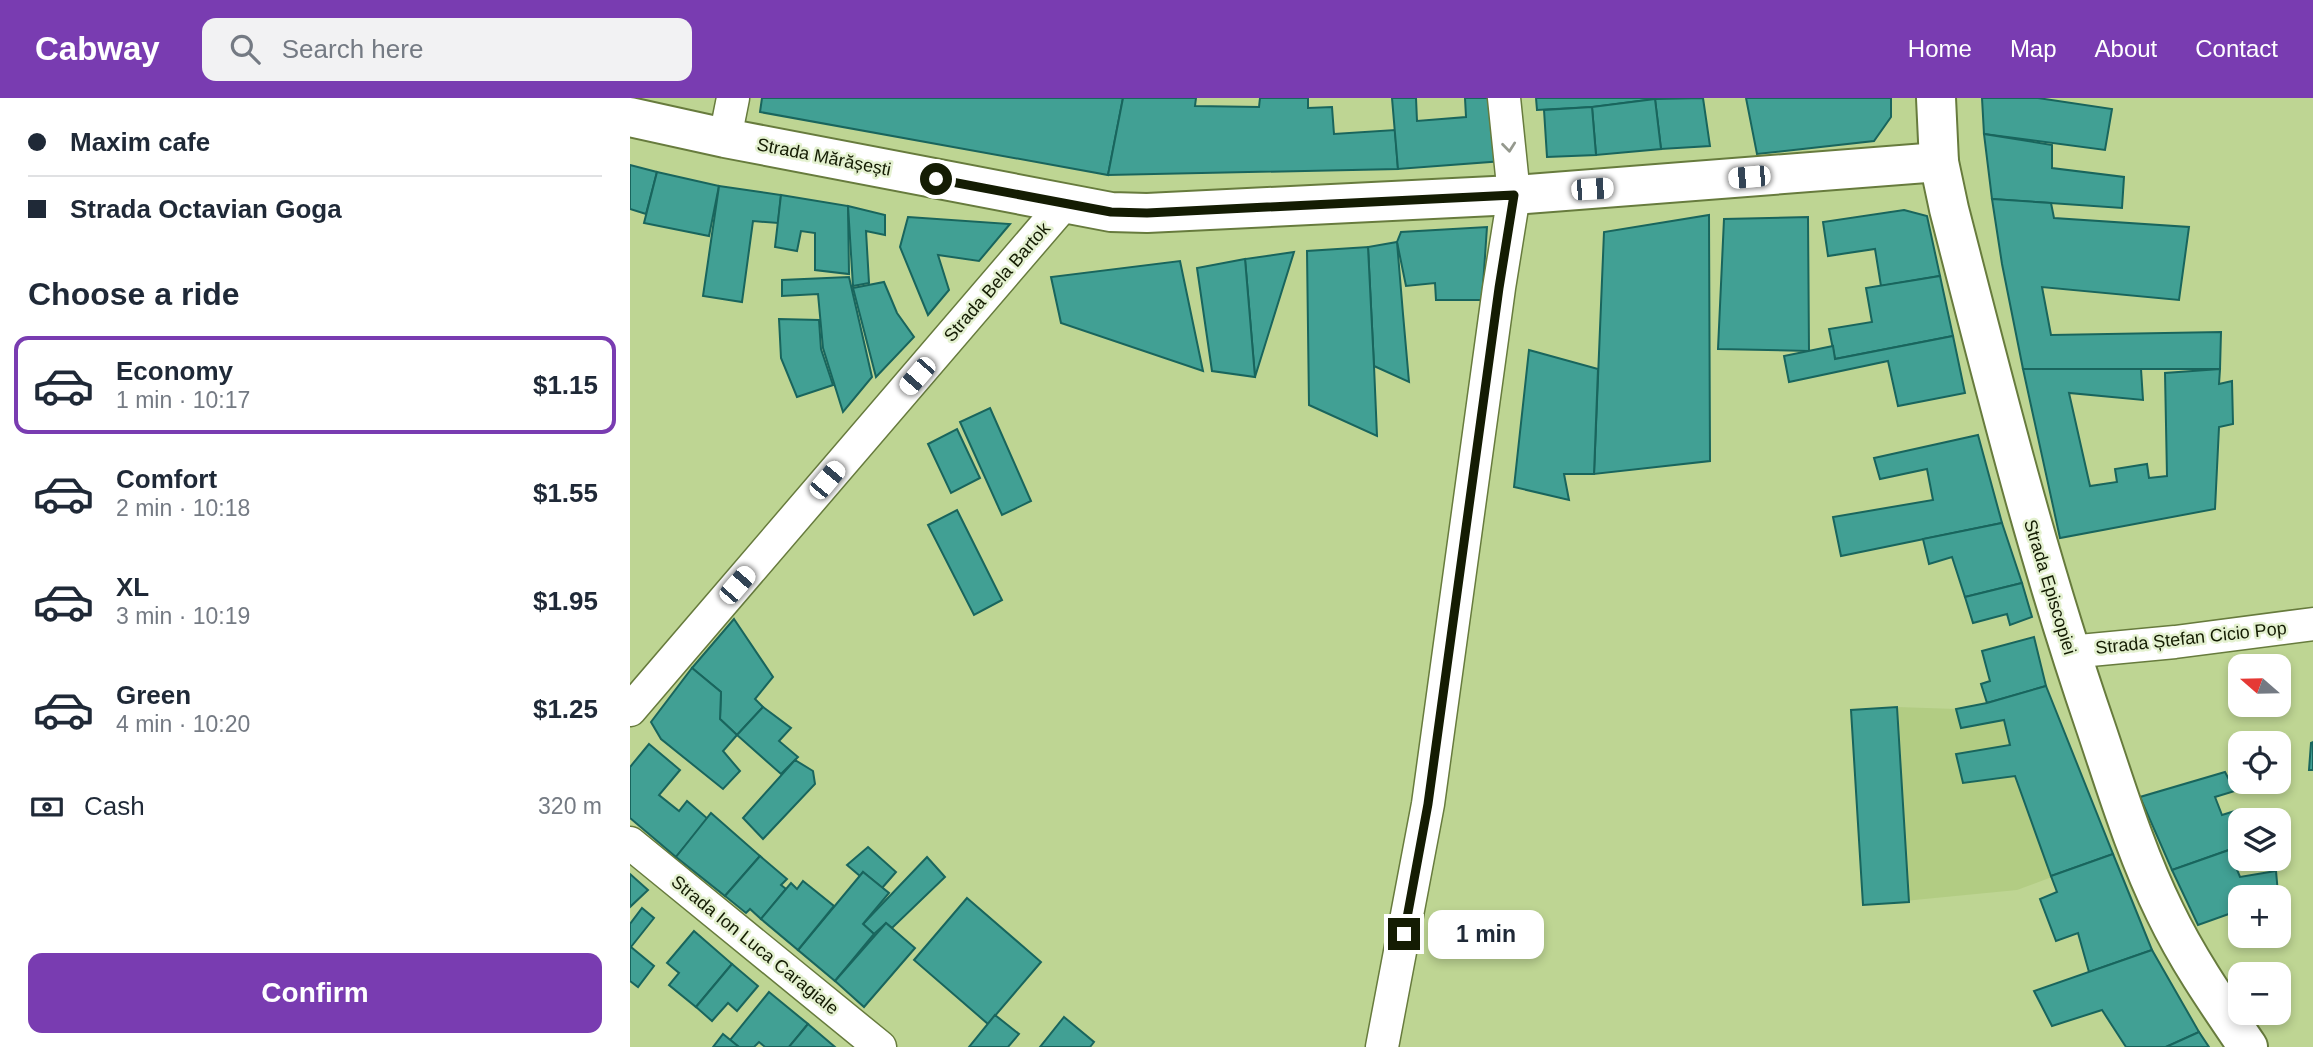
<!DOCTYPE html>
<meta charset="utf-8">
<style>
:root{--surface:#fff;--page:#f2f2f3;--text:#1f2937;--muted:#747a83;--line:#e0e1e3;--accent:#793cb1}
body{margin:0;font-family:Helvetica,sans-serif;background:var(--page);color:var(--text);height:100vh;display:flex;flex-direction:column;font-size:26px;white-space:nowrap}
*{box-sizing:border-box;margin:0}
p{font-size:23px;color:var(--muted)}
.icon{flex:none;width:38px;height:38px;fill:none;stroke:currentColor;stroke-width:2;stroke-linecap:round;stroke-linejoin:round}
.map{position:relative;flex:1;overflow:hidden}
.panel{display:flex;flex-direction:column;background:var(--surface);width:630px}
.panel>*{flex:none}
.top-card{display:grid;align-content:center;height:154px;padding:0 28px;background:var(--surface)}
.needle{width:46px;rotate:290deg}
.fabs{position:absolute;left:1598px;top:556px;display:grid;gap:14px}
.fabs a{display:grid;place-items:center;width:63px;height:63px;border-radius:14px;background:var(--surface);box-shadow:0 4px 10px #0003;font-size:35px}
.end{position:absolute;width:32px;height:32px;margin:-16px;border:9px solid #141c03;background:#fff;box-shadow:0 0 0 4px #fff}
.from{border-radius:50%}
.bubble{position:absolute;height:49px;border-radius:14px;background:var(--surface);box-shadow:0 4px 10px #0003;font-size:23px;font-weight:700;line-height:49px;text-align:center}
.car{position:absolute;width:21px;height:42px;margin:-21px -10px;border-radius:9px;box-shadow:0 0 5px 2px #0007;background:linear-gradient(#fff 24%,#345 0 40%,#fff 0 76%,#345 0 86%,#fff 0)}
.top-card b{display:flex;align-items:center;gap:24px;height:66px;font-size:26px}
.top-card b+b{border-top:2px solid var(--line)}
.top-card i{width:18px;height:18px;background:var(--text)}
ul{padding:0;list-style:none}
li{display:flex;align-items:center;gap:21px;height:98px;margin:0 14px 10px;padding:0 14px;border:4px solid transparent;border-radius:14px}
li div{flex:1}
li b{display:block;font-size:26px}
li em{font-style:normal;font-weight:700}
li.on{border-color:var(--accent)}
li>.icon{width:63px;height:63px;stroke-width:1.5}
h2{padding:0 28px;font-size:32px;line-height:84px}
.pay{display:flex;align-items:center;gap:18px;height:77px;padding:0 28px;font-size:26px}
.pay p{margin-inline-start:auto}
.button{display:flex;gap:14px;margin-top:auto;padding:14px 28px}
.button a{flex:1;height:80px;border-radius:14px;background:var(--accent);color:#fff;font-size:28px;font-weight:700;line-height:80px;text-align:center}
header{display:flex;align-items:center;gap:42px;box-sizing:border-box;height:98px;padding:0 35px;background:var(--accent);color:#fff}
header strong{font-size:33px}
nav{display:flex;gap:38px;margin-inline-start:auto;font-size:24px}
.search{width:490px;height:63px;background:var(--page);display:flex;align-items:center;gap:18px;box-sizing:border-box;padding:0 24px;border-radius:14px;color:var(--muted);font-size:26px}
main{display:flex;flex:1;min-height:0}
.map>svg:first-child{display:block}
</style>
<header>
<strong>Cabway</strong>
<div class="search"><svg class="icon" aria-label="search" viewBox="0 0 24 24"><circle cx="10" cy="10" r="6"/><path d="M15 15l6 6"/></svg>Search here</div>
<nav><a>Home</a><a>Map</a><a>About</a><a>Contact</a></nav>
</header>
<main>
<section class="panel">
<div class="top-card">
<b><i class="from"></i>Maxim cafe</b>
<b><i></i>Strada Octavian Goga</b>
</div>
<h2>Choose a ride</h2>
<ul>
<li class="on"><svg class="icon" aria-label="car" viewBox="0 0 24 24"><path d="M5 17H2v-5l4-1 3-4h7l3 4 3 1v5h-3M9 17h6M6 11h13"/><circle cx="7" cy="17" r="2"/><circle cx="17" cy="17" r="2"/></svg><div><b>Economy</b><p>1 min · 10:17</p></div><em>$1.15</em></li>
<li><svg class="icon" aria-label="car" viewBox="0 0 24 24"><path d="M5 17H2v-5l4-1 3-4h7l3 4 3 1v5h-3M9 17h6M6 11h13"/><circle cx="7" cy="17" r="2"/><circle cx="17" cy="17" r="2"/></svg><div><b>Comfort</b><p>2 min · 10:18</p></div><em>$1.55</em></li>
<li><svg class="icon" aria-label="car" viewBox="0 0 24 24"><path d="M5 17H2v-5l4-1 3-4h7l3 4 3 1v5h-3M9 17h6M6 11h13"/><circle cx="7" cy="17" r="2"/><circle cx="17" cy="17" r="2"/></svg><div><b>XL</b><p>3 min · 10:19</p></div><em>$1.95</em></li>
<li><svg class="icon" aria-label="car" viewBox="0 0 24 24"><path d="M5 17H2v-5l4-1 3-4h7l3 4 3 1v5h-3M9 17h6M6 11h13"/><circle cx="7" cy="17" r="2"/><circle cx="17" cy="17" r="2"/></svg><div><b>Green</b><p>4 min · 10:20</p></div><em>$1.25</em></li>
</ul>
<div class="pay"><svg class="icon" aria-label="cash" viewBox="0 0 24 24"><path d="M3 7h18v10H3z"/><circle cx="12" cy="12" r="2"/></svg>Cash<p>320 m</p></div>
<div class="button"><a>Confirm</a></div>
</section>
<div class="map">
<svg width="1683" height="949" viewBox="0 0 1683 949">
<rect width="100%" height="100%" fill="#bed593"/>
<path fill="#b2cc83" d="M1416 588 1483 756 1387 792 1233 807 1221 612 1267 609 1326 611 1357 605Z"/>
<g fill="#41a094" stroke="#19655d" stroke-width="2">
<path d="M132 0H493L478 77 130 14Z"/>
<path d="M493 0H566L565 8 629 9 630 0H678V10L702 9 704 36 765 32 768 71 478 77Z"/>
<path d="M762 0H786L787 23 836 19 835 0H868L873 63 768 71Z"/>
<path d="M906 0H1024L1025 1 962 9 907 12Z"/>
<path d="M1073 0 1080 48 1031 51 1025 1Z"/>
<path d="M1116 0H1261V19L1244 43 1127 56Z"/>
<path d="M1352 0H1408L1482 11 1475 52 1354 36Z"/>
<path d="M1025 1 1031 51 966 57 962 9Z"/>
<path d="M962 9 966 57 917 59 914 12Z"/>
<path d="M1354 36 1422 47V70L1494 79 1492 110 1362 101Z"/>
<path d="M0 67 27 74 16 116 0 111Z"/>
<path d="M27 74 89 88 79 138 14 125Z"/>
<path d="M89 88 151 97 148 125 123 123 112 204 73 198Z"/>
<path d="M151 97 218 108 219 176 185 172V135L171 133 167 153 145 149Z"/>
<path d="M1362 101 1421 105 1424 120 1559 129 1549 202 1412 189 1421 237 1591 234 1590 271H1393L1372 166Z"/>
<path d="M218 108 255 117V137L236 133 239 185 223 188Z"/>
<path d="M1274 112 1297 118 1310 178 1251 188 1245 151 1198 158 1193 124Z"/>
<path d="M1079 117 1080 363 964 376 974 134Z"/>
<path d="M278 119 380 126 349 163 308 157 319 192 298 217 270 149Z"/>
<path d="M1178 119 1179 253 1088 251 1094 121Z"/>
<path d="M857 129 852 202H806L805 185 776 188 767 144 771 134Z"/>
<path d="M767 144 773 216 779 284 744 268 738 149Z"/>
<path d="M738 149 744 268 747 338 679 307 677 153Z"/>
<path d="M664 154 625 279 615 161Z"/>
<path d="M615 161 625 279 582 273 567 170Z"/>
<path d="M550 163 573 273 431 225 421 179Z"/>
<path d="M1310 178 1323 238 1205 261 1199 231 1242 224 1236 190Z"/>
<path d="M219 179 242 279 213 314 193 250 188 196 152 198V182Z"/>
<path d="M254 184 267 215 284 239 246 279 223 190Z"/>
<path d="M149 221 189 222 191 251 203 287 167 299 151 260Z"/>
<path d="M1323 238 1335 295 1268 308 1258 263 1159 284 1154 258 1203 248 1205 261Z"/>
<path d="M899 252 968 271 964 376H934L939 402 884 389Z"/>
<path d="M1393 271H1511L1513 302 1439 295 1460 388 1487 384 1485 371 1517 366 1519 380 1537 378 1535 275 1590 271 1589 286 1602 283 1603 326 1589 329 1585 411 1430 440Z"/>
<path d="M360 310 401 403 372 417 330 324Z"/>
<path d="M327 331 350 380 321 395 298 346Z"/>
<path d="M1348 337 1372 425 1211 458 1203 419 1303 402 1297 371 1250 381 1244 360Z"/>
<path d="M327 412 372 502 344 517 298 427Z"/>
<path d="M1372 425 1392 485 1335 499 1322 459 1299 466 1293 441Z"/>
<path d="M1392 485 1402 519 1380 527 1377 516 1343 525 1335 499Z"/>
<path d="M104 521 143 579 125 601 133 609 107 637 90 621 91 594 62 570Z"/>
<path d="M1404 539 1416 588 1357 605 1351 586 1360 583 1352 553Z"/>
<path d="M62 570 91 594 90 621 107 637 93 653 110 673 93 691 31 641 21 624Z"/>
<path d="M1416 588 1483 756 1421 778 1385 678 1333 685 1326 656 1380 647 1374 622 1331 630 1326 611 1357 605Z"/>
<path d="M133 609 161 630 149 643 168 659 151 676 107 637Z"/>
<path d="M1267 609 1279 804 1233 807 1221 612Z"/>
<path d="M1683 644V672H1679L1681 645Z"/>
<path d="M19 646 50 672 29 697 49 713 57 703 78 721 46 759 0 720V669Z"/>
<path d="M165 662 183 673 185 686 133 741 113 720Z"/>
<path d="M1595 674 1605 693 1585 699 1592 717 1608 712 1612 723 1610 748 1542 772 1510 699Z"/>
<path d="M81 715 130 758 95 798 46 759Z"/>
<path d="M238 749 266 774 252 790 233 774 230 778 217 767Z"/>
<path d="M1599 752 1610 779 1646 773 1649 807 1648 800H1610V812L1568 827 1542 772Z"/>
<path d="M1483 756 1522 852 1459 874 1448 835 1426 843 1410 801 1427 794 1421 778Z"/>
<path d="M130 758 157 781 151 787 156 791 131 821 120 811 116 815 95 798Z"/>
<path d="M297 759 315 779 262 830 256 825 244 836 233 826Z"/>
<path d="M233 774 259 795 233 826 244 836 205 883 168 852Z"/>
<path d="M0 776 18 792 0 809Z"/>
<path d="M173 783 204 808 168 852 131 821 161 785 167 791Z"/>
<path d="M337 800 411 864 358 926 284 862Z"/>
<path d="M12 810 24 820 1 849 24 868 8 889 0 883V826Z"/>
<path d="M256 825 285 850 234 909 205 883Z"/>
<path d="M64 833 102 866 66 909 39 887 49 875 37 865Z"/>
<path d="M1522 852 1569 934 1536 949H1496L1472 912 1422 928 1404 893Z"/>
<path d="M102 866 128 888 107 913 98 905 82 923 66 909Z"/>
<path d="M139 894 178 926 159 949H135L129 944 124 949H109L100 942Z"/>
<path d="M365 917 389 936 378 949H339Z"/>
<path d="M434 919 464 944 460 949H410Z"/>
<path d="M178 926 205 949H159Z"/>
<path d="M1569 934 1579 949H1536Z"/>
<path d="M93 936 109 949H83Z"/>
</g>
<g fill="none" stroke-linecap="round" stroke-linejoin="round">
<defs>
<g id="street">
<path d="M95 40 103 0"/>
<path d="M1439 554 1545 544 1683 526"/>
<path d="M0 612 434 106"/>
<path d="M0 745 250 949"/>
<path d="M752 949 798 706 869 190 884 97 874 0"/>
</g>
<g id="secondary">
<path d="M1306 0 1309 64 1319 111C1364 286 1407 459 1466 630 1487 692 1506 755 1535 814 1558 862 1588 905 1618 949"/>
<path d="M0 19 95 40 481 114 517 115 884 97 1309 64"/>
</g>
</defs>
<use href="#street" stroke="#677b3d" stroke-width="35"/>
<use href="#secondary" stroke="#677b3d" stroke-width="42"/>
<use href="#street" stroke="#fff" stroke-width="32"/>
<use href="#secondary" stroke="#fff" stroke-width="38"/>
</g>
<defs><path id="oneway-chevron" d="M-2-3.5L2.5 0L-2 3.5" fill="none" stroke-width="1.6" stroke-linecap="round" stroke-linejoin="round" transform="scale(1.75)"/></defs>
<use stroke="#95998e" href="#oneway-chevron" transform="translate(879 49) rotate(84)"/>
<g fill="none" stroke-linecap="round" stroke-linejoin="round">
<path stroke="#141c03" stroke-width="9" d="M306 81 481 114 517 115 884 97 869 190 798 706 774 836"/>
</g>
<g text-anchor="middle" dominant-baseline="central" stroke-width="5" stroke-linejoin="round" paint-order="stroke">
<g font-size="18" fill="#141c03" stroke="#e4f1d0">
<text transform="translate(194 59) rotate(11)">Strada Mărășești</text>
<text transform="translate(367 184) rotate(-49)">Strada Bela Bartok</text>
<text transform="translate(1420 489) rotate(73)">Strada Episcopiei</text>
<text transform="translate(1561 540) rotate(-6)">Strada Ștefan Cicio Pop</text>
<text transform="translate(125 847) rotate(39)">Strada Ion Luca Caragiale</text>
</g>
</g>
</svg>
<div class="fabs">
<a><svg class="needle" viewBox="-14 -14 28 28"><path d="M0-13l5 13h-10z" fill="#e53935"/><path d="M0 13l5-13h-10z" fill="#747a83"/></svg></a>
<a><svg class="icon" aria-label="locate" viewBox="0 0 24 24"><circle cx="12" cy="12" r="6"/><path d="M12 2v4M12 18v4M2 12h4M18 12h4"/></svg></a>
<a><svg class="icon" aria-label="layers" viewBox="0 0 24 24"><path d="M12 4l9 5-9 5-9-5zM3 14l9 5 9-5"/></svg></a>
<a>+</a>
<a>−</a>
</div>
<i class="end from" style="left:306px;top:81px"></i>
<i class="end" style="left:774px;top:836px"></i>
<div class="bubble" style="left:798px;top:812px;width:116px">1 min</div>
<i class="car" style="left:1119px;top:79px;rotate:265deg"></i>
<i class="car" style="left:962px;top:91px;rotate:86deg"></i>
<i class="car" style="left:287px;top:278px;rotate:221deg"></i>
<i class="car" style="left:197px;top:382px;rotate:40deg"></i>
<i class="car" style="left:107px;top:487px;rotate:41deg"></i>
</div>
</main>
